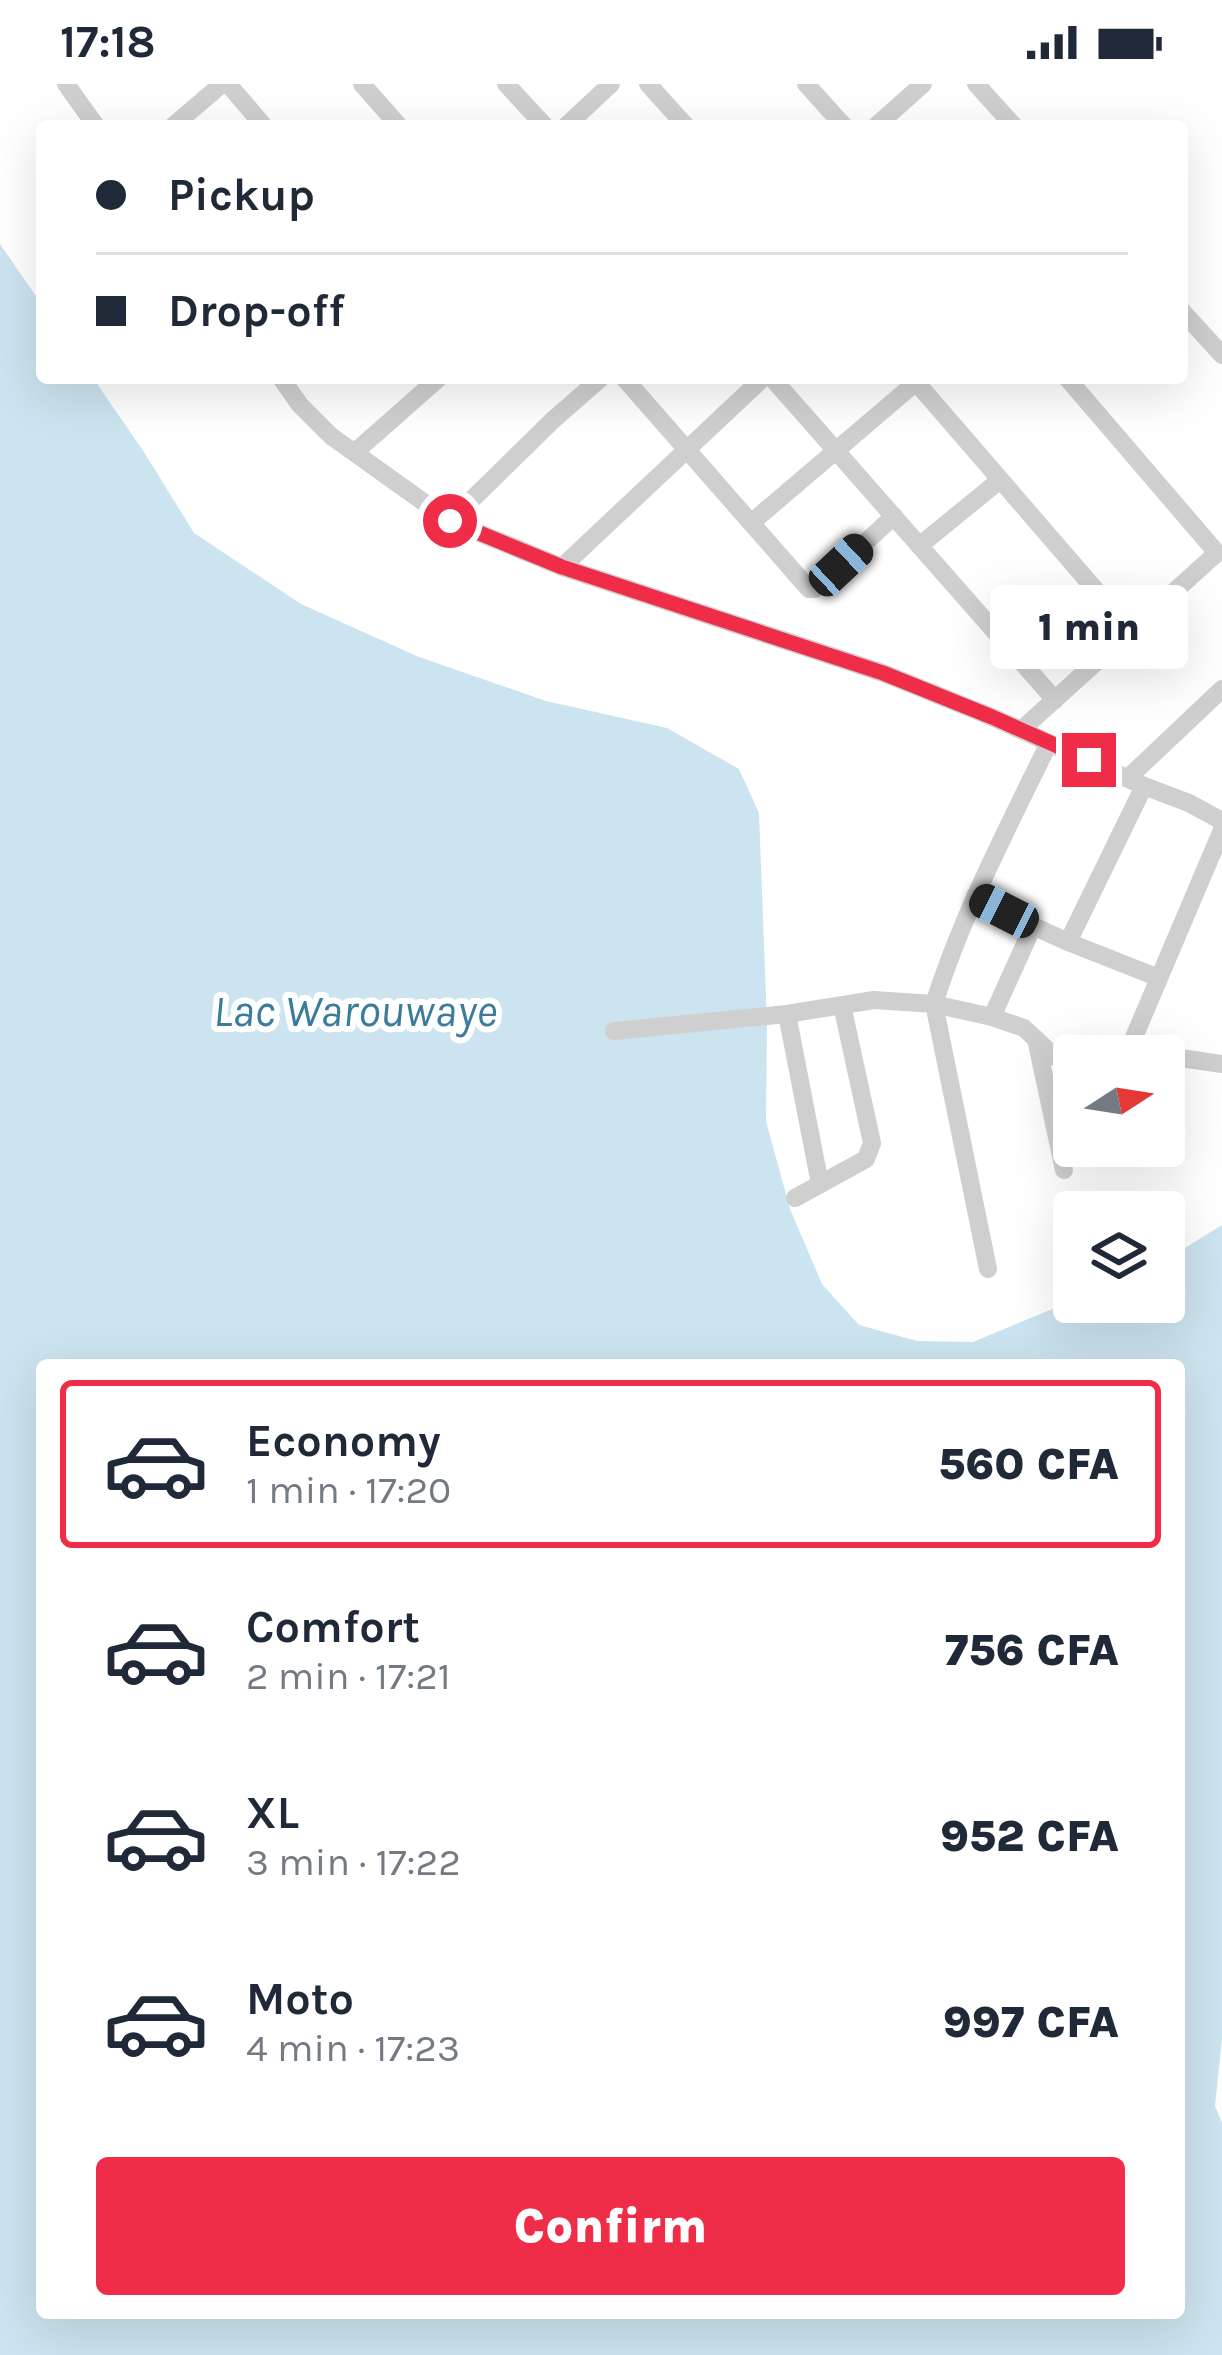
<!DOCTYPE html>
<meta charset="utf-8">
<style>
:root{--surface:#fff;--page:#f2f2f3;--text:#1f2937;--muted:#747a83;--line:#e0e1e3;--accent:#f02d49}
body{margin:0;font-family:Karla,sans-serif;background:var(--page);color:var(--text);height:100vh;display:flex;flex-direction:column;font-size:45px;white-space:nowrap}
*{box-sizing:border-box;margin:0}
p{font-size:39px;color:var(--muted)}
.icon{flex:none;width:66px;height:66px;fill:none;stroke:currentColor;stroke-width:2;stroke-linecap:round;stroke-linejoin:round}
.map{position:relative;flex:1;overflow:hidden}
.drawer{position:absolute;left:36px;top:1275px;width:1149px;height:960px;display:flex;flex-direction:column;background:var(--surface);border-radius:12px;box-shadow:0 12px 48px #0002}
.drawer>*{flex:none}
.guide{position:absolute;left:36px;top:36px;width:1152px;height:264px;border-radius:12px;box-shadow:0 12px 48px #0002;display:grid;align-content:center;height:264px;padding:0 60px;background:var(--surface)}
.needle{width:78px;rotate:78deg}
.controls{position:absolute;left:1053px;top:951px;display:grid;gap:24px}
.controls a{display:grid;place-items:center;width:132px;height:132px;border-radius:12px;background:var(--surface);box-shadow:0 12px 48px #0002;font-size:60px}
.end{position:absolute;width:54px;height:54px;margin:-27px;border:15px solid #f02d49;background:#fff;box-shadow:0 0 0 6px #fff}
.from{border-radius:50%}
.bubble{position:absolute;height:84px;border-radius:12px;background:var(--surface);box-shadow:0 12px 48px #0002;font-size:39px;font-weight:800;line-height:84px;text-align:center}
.car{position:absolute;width:36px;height:72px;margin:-36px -18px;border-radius:15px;box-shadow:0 0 9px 3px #0007;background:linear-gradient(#222 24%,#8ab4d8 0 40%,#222 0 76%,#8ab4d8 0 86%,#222 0)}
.guide b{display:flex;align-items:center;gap:42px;height:114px;font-size:45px}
.guide b+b{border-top:3px solid var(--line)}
.guide i{width:30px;height:30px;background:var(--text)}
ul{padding:21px 0 0;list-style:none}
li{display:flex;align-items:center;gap:36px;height:168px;margin:0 24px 18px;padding:0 36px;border:6px solid transparent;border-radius:12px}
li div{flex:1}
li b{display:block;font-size:45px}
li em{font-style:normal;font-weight:800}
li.selected{border-color:var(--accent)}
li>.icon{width:108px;height:108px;stroke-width:1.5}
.action{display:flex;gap:24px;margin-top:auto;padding:24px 60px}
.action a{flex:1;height:138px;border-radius:12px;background:var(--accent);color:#fff;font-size:48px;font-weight:800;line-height:138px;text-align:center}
.status{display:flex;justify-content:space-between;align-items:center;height:84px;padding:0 60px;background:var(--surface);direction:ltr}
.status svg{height:33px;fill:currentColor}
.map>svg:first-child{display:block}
</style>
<div class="status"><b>17:18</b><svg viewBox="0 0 49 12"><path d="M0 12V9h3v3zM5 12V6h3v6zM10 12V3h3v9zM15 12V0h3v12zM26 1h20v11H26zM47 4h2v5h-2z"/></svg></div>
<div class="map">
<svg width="1222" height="2271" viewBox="0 0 1222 2271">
<rect width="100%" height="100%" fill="#fff"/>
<path fill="#cce4ef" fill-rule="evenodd" d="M0 160 42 221V294H93L144 368 194 449 301 520 419 573 546 617 667 644 739 685 759 729 767 939 766 1037 790 1125 822 1200 859 1241 917 1257 973 1258 1074 1216 1164 1218V1177L1222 1141V1955L1215 2022 1222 2039V2271H0ZM42 1281H1179V2229H42Z"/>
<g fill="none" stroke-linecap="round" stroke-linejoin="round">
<g stroke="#cfcfcf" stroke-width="18">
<path d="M66 0 96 42"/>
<path d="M228 0 264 42"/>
<path d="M362 0 399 42"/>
<path d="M506 0 545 42"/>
<path d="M648 0 686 42"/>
<path d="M806 0 844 42"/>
<path d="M976 0 1014 42"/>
<path d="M173 42 222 0"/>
<path d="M566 42 611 0"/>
<path d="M876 42 923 0"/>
<path d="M1182 227 1222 271"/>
<path d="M281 294 300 321 331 352 450 437 562 483 883 589 992 633 1144 702 1189 719 1222 737"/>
<path d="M624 294 809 505H815L894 432"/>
<path d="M772 294 1055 616"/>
<path d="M916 298 1131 547"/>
<path d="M355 368 439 294"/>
<path d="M450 437 553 336 601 294"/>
<path d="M751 439 921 294"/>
<path d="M919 462 1000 396"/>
<path d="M562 483 763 294"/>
<path d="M1021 646 1217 469 1067 294"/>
<path d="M1049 659C1007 745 963 829 934 920L992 933 1024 944 1055 973H1074"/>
<path d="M1129 693 1222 605"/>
<path d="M975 812 1033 842"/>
<path d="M1068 858 1159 894"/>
<path d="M787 930 820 1100"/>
<path d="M992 933 1033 842 1068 858 1144 702"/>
<path d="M614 947 787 930 874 916 934 920 988 1185"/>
<path d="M1036 955 1064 1086"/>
<path d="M1126 972 1222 746"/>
<path d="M1146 972H1167L1222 980"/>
<path d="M795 1114 866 1075 872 1059 842 921"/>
</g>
</g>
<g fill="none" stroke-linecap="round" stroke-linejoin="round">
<path stroke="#f02d49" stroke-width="15" d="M450 437 562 483 883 589 992 633 1089 676"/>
</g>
<g text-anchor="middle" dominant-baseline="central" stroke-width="12" stroke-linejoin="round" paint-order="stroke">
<g font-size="45" font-style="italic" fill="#397c9b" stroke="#fff">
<text x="355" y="927">Lac Warouwaye</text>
</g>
</g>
</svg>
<div class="controls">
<a><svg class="needle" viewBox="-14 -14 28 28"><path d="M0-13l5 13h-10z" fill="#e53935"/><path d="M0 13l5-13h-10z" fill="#747a83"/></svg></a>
<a><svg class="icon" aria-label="layers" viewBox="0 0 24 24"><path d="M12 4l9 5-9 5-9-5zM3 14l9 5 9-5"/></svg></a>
</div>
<i class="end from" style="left:450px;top:437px"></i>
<i class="end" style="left:1089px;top:676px"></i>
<div class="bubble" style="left:990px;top:501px;width:198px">1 min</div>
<i class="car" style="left:841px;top:481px;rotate:47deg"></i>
<i class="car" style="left:1004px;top:827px;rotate:297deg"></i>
<div class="guide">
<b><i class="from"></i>Pickup</b>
<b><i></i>Drop-off</b>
</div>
<section class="drawer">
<ul>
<li class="selected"><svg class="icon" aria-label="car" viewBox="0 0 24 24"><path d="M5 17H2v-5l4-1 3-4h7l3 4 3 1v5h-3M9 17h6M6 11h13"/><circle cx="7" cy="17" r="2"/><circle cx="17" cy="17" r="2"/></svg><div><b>Economy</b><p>1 min · 17:20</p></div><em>560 CFA</em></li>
<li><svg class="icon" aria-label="car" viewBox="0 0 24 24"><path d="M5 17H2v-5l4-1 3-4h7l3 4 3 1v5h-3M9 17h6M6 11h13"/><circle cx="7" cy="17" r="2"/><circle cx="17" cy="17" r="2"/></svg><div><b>Comfort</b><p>2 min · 17:21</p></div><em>756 CFA</em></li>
<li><svg class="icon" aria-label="car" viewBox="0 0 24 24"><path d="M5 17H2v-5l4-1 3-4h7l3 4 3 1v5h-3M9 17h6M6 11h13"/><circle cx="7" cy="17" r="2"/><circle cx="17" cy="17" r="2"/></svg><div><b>XL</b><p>3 min · 17:22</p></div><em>952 CFA</em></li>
<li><svg class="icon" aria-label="car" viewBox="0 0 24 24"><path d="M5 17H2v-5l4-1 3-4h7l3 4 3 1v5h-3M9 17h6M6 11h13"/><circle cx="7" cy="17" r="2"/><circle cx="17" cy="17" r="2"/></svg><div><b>Moto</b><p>4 min · 17:23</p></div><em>997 CFA</em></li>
</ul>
<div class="action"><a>Confirm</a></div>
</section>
</div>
